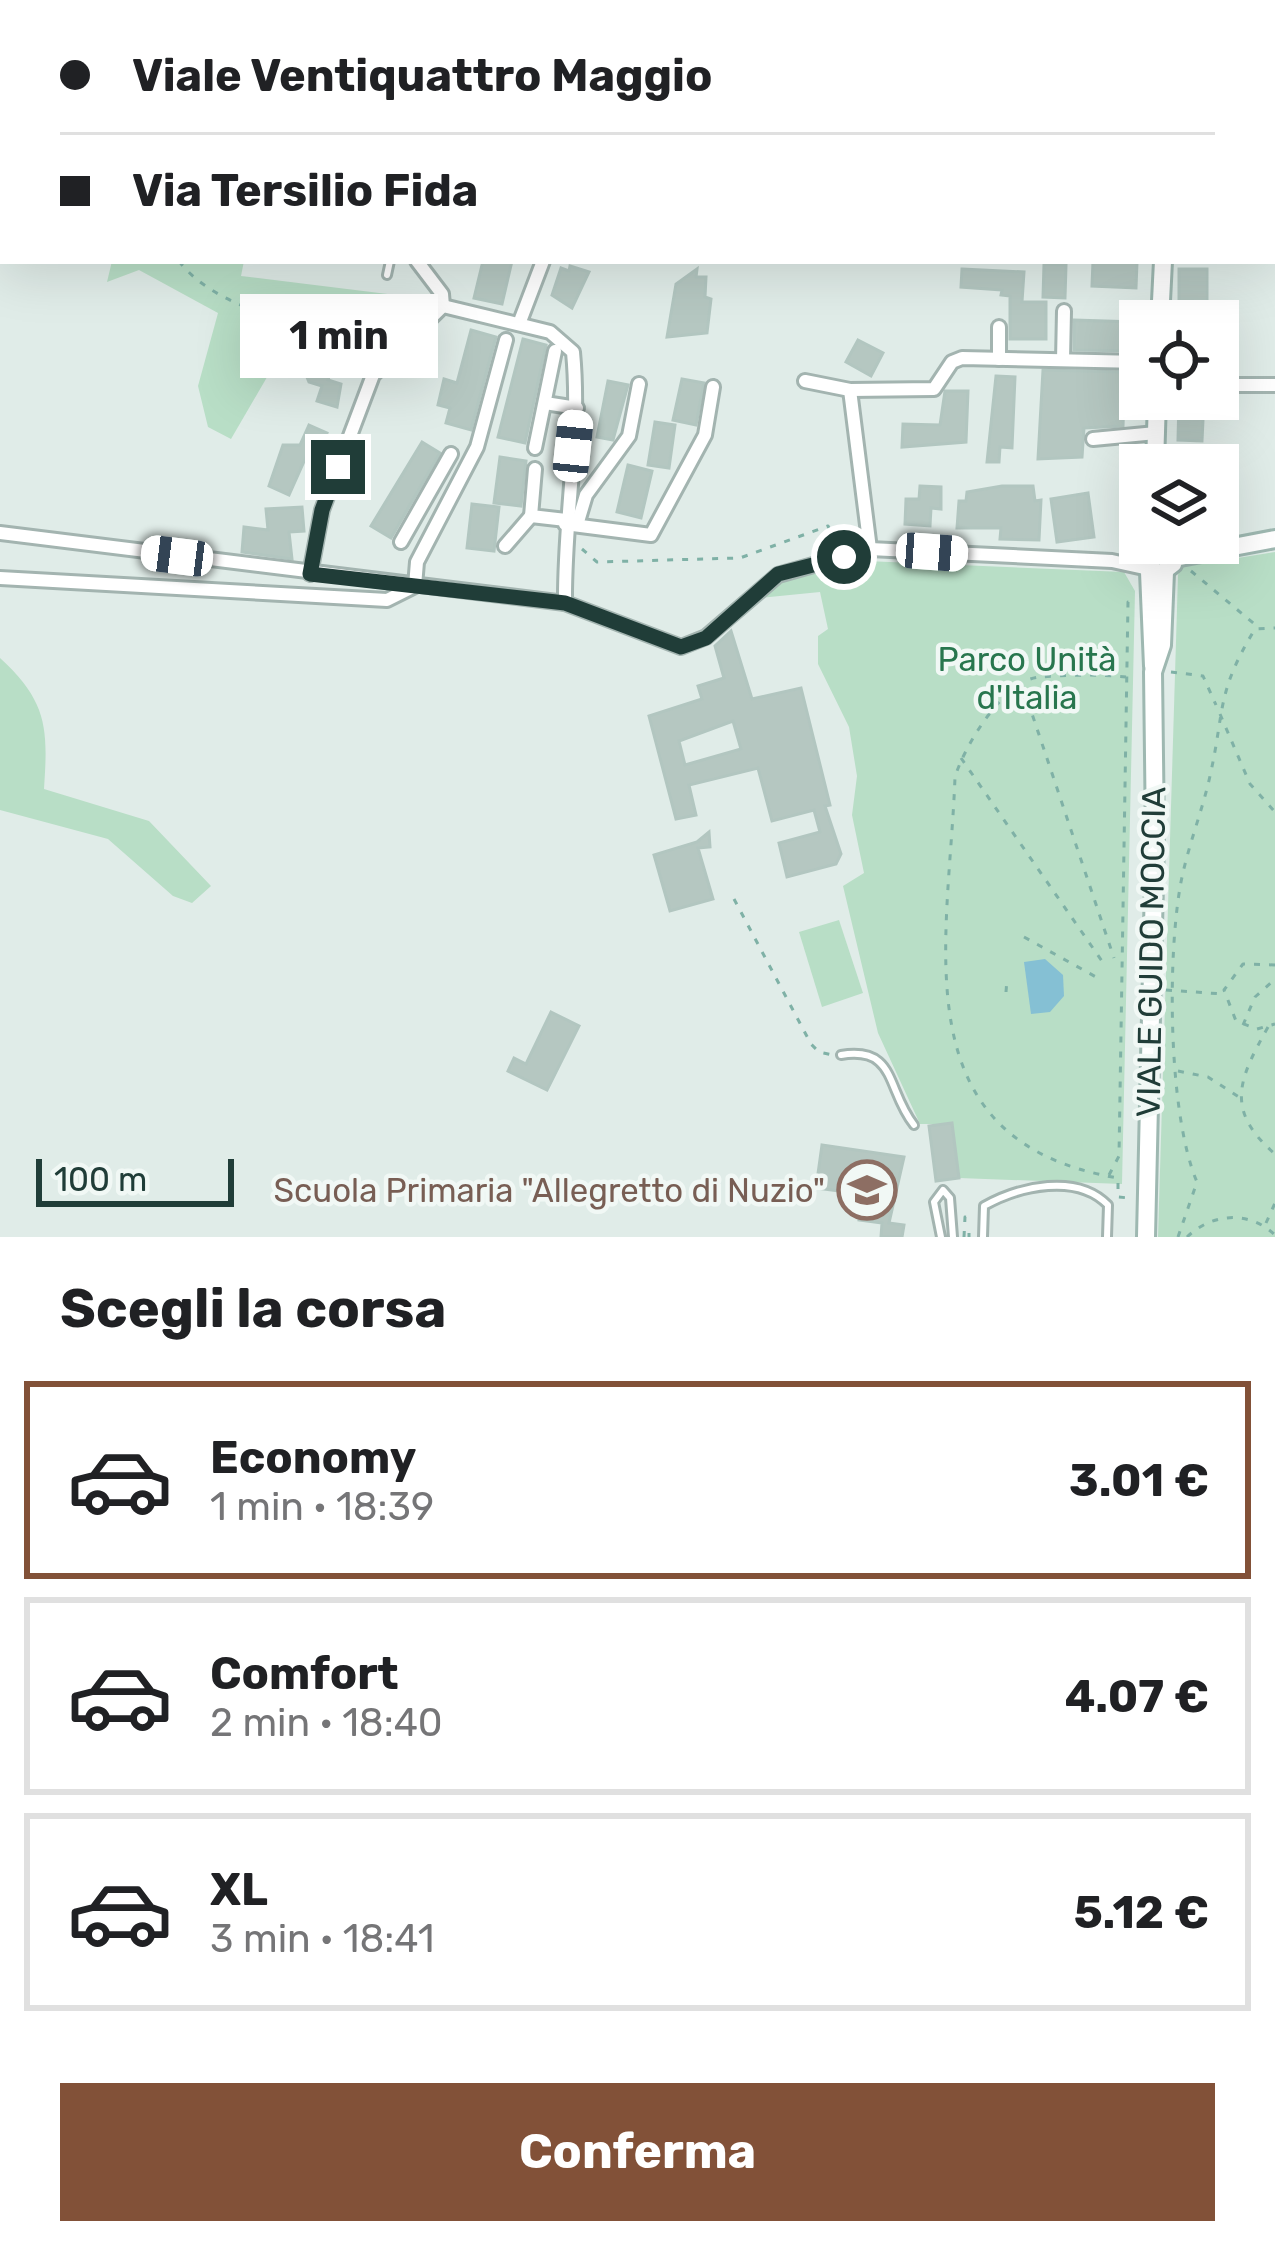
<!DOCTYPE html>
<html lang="it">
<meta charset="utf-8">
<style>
:root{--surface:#fff;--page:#f6f6f6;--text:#202124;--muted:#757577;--line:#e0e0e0;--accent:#825138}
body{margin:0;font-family:Rubik,sans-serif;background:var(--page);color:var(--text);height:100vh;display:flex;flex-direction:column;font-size:45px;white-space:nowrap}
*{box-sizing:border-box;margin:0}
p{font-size:39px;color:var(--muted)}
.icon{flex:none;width:66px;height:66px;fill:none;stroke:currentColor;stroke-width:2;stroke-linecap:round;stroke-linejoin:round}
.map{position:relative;height:1237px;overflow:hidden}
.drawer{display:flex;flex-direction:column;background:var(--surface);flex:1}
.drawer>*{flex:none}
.guide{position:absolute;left:0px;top:0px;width:1275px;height:264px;box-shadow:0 12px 48px #0002;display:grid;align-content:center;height:264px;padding:0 60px;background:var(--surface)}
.buttons{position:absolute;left:1119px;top:300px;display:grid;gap:24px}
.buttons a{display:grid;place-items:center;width:120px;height:120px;border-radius:0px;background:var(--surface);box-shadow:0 12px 48px #0002;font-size:60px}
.scale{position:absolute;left:36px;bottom:30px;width:198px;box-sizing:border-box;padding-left:12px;border:6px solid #203d38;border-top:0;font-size:33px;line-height:42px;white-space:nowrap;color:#203d38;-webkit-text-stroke:9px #f1f8f5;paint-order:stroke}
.end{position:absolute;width:54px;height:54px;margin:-27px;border:15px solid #203d38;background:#fff;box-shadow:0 0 0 6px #fff}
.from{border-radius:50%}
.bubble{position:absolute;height:84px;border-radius:0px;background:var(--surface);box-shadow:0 12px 48px #0002;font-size:39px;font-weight:700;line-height:84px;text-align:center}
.car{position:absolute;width:36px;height:72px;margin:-36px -18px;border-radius:15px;box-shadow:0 0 9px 3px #0007;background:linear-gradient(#fff 24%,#345 0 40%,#fff 0 76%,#345 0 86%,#fff 0)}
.guide b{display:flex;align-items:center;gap:42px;height:114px;font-size:45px}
.guide b+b{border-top:3px solid var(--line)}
.guide i{width:30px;height:30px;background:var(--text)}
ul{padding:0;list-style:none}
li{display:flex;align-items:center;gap:36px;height:198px;margin:0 24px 18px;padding:0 36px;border:6px solid var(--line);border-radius:0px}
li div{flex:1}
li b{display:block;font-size:45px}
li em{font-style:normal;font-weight:700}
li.on{border-color:var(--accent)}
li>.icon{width:108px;height:108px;stroke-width:1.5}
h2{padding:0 60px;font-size:54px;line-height:144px}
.action{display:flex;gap:24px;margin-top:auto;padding:24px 60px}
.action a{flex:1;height:138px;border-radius:0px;background:var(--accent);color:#fff;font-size:48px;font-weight:700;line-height:138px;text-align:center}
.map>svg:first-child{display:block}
</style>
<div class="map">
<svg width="1275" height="1237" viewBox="0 0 1275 1237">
<rect width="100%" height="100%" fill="#e0ece8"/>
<g fill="#b8dec6">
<path d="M112 261H244L241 276 436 300 391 340 342 329 284 348 231 439 208 427 198 386 218 313 139 270 107 282Z"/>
<path d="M1275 552V1237H1158L1178 575 1181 567Z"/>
<path d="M866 561 1124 572 1135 591 1122 1184 959 1178 952 1124H920L878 1033 843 886 864 873 852 815 857 776 849 727 818 664V636L828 629 820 592 760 598 787 578Z"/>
<path d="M0 658C48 702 48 729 44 789L149 821 211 886 192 903 173 896 108 839 0 810Z"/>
<path d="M839 920 863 993 822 1007 799 932Z"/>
</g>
<path fill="#85c0d4" d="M1045 959 1063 975 1064 996 1050 1012 1031 1014 1024 962Z"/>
<g fill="#b5c7c1" stroke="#b2c6c0" stroke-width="3" fill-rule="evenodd">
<path d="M483 261H512L502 304 474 298Z"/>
<path d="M1093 261 1137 262 1136 288 1092 286Z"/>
<path d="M1044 264 1066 265 1065 298 1043 297Z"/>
<path d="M570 266 589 272 572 308 552 295 561 268 569 271Z"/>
<path d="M697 269 696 277H706L705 297 711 299 707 333 667 337 676 284Z"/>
<path d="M962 269 1024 272 1022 302H1046V339H1010V296L1001 295 1002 290 961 287Z"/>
<rect x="1179" y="269" width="28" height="46"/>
<path d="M1074 320 1135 322 1134 351 1074 350Z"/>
<path d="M471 330 496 337 471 430 446 423 450 408 438 405 444 379 457 383Z"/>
<path d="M339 336 357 341 347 363 334 359 328 380 341 384 337 407 317 401 322 386 309 382 306 375 314 350 319 352 321 343 336 348Z"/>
<path d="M523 339 546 345 525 443 498 437Z"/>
<path d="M858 340 883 353 871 376 846 362Z"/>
<path d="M1043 370 1125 372 1123 426 1084 428 1082 457 1038 459Z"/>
<path d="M996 376 1015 377 1012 448 1000 447 999 462H987Z"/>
<path d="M682 379 704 383 696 425 673 420Z"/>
<path d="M608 381 628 385 613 440 597 437Z"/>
<path d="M945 391H968L966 442 902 447 903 424 940 425Z"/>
<path d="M1179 399H1204L1202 441 1178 440Z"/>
<path d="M655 422 675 425 669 468 648 465Z"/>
<path d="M309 425 327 433 315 461 306 457 289 495 269 486 283 445H300Z"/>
<path d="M422 442 440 453 391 538 371 526Z"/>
<path d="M500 457 526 461 521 506 494 503Z"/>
<path d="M628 465 652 471 641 518 617 512Z"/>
<path d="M920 486 941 487V509L931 508 930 526 905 524 906 499H919Z"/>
<path d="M1002 486H1033L1035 501 1041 500 1039 540 1000 539 1001 528H957L959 501H966L967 492Z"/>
<path d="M1088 493 1094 537 1057 542 1051 499Z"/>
<path d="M472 504 499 507 494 551 467 548Z"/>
<path d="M302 507 304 531 289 532 292 559 242 552 244 527 268 530 266 509Z"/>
<path d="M731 631 752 699 801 688 830 805 825 806 841 854 836 864 787 877 779 843 820 832 814 810 772 821 758 768 689 785 696 815 676 819 649 716 702 699 698 686 724 678 715 646ZM733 721 741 749 685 765 679 741Z"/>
<path d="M709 832 710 847 698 848 713 899 670 911 654 855 697 842Z"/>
<path d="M551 1012 579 1026 547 1090 508 1071 514 1058 526 1064Z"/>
<path d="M952 1123 959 1178 936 1181 929 1126Z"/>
<path d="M822 1145 904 1157 889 1223 904 1225 902 1237H881L882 1223 859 1220 862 1194 816 1188Z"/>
</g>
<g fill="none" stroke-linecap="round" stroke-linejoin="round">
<defs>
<g id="service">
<path d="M1266 0 1267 3"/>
<path d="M253 3 255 0"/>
<path d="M387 275 390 261"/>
<path d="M841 1055C897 1046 886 1090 914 1125"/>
<path d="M941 1237 934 1202 943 1190 950 1198 953 1237"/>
<path d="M983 1237 984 1206C1020 1186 1077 1173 1108 1205L1107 1237"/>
</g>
<g id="minor">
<path d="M663 0V3"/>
<path d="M887 0 934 3"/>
<path d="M817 3V0"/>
<path d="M870 3 871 0"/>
<path d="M1272 61 1275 60"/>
<path d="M1272 251H1275"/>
<path d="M417 261 442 294 443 306"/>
<path d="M443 306 550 332 573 352C581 435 564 519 565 603"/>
<path d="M519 324 543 261"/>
<path d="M999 359V327"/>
<path d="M1063 360 1064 311"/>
<path d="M805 381 850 390 934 389 952 362 962 358 1140 362"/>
<path d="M1236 385H1275"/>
<path d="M850 390 870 549"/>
<path d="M545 403 577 408"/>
<path d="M1093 439 1156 433"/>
<path d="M535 448 555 351"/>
<path d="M535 469 531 516 566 520"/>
<path d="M565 524 651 535 705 435 713 387"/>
<path d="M577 525 586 495 629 436 639 384"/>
<path d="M0 533 565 603 681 647 706 637 778 575 870 549 1112 561 1144 568"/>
<path d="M401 542 451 454"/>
<path d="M505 546 531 516"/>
<path d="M310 574 322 510 373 375 443 306"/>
<path d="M0 578 387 600 415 586 417 562 477 447 506 340"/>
</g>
<g id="secondary">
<path d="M1166 0V3"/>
<path d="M1226 0 1227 3"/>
<path d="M1272 110 1275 117"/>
<path d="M1160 321 1163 261"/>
<path d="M1155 465 1157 399"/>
<path d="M1145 543 1141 563 1160 574 1173 564 1169 543"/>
<path d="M1175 558 1275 539"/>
<path d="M1149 572 1153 666"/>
<path d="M1146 1237 1155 839 1153 672 1162 645 1165 572"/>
</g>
</defs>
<use href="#service" stroke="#a3b4b0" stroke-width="12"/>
<use href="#minor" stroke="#a3b4b0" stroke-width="18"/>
<use href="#secondary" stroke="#9eb8b1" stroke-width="22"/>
<g stroke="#7fb1a6" stroke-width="3" stroke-dasharray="6 9" stroke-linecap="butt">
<path d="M0 40 3 42"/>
<path d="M179 261C207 299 275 322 321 324 354 325 391 311 424 308"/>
<path d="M582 549 597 562 740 558 828 526 838 545"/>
<path d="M1191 571 1258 627"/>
<path d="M1171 672 1203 676 1216 705"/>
<path d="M1126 677C1099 674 1066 675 1040 677 1004 679 964 747 955 777 949 943 898 1141 1118 1178V1197L1129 1198"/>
<path d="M1023 687 1114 958"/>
<path d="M1220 714 1250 784 1275 812"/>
<path d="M961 758 1104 964"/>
<path d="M734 899 811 1044 819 1052 833 1055"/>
<path d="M1024 937 1096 977"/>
<path d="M1275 965 1243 964 1224 990 1236 1021 1257 1029 1275 1024"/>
<path d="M1166 990 1223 994"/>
<path d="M1006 992 1007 979"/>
<path d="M1243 1025 1255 997 1275 979"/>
<path d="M1268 1027C1239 1079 1224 1110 1275 1154"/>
<path d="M1178 1071 1208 1077 1239 1097"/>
<path d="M1109 1175 1119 1156 1128 602 1136 601"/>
<path d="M1266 1223 1275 1203"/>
<path d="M964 1237 965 1217 970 1218"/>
<path d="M969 1237V1233"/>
<path d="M1178 1237 1197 1182C1168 1114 1167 956 1181 882 1188 846 1202 812 1210 776 1225 709 1216 693 1255 629L1275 628"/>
<path d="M1187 1237C1212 1213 1249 1210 1275 1235"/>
</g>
<use href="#service" stroke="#fff" stroke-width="6"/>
<use href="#minor" stroke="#fff" stroke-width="12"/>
<use href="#secondary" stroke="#fff" stroke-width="16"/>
</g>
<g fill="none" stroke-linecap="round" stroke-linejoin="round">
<path stroke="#203d38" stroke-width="15" d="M338 467 322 510 310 574 565 603 681 647 706 638 778 574 844 557"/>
</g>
<defs>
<symbol id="school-ring" viewBox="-11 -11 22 22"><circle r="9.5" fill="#f1f8f5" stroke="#8d6e63" stroke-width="1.5"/><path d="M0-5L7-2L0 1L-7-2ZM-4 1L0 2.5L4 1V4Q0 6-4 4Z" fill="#8d6e63"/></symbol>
</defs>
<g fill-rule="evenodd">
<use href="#school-ring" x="834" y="1157" width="66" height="66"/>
</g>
<g text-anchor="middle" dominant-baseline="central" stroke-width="9" stroke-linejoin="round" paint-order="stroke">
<g font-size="33" fill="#28764e" stroke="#f1f8f5">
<text x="1027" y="659">Parco Unità<tspan x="1027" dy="38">d'Italia</tspan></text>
</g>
<g font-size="33" fill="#203d38" stroke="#f1f8f5">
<text transform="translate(1151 952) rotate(-89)">VIALE GUIDO MOCCIA</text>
</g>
<g font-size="33" fill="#785e54" stroke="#f1f8f5" text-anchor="end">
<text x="825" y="1190">Scuola Primaria "Allegretto di Nuzio"</text>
</g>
</g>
</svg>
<div class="buttons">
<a><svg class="icon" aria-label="locate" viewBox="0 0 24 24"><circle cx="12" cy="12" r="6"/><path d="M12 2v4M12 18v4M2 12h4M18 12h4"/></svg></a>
<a><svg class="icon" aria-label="layers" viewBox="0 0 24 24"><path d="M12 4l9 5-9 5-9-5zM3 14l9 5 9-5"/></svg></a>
</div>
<div class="scale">100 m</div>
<i class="end from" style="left:844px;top:557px"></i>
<i class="end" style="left:338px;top:467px"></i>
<div class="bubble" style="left:240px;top:294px;width:198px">1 min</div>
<i class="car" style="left:573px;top:446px;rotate:6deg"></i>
<i class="car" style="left:932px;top:552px;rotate:94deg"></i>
<i class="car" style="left:177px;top:556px;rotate:277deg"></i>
<div class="guide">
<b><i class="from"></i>Viale Ventiquattro Maggio</b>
<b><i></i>Via Tersilio Fida</b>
</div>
</div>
<section class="drawer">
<h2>Scegli la corsa</h2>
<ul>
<li class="on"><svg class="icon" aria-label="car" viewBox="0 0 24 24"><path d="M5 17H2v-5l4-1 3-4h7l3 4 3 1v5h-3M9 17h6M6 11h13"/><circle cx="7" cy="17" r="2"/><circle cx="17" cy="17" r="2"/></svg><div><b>Economy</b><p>1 min · 18:39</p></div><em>3.01 €</em></li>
<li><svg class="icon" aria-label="car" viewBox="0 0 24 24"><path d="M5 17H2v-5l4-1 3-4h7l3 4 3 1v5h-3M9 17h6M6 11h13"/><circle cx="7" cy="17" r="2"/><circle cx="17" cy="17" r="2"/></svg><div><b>Comfort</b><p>2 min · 18:40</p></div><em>4.07 €</em></li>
<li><svg class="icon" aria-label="car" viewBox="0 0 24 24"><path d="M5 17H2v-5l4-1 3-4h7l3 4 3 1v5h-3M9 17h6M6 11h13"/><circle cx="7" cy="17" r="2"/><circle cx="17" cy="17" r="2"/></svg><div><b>XL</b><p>3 min · 18:41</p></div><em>5.12 €</em></li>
</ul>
<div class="action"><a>Conferma</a></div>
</section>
